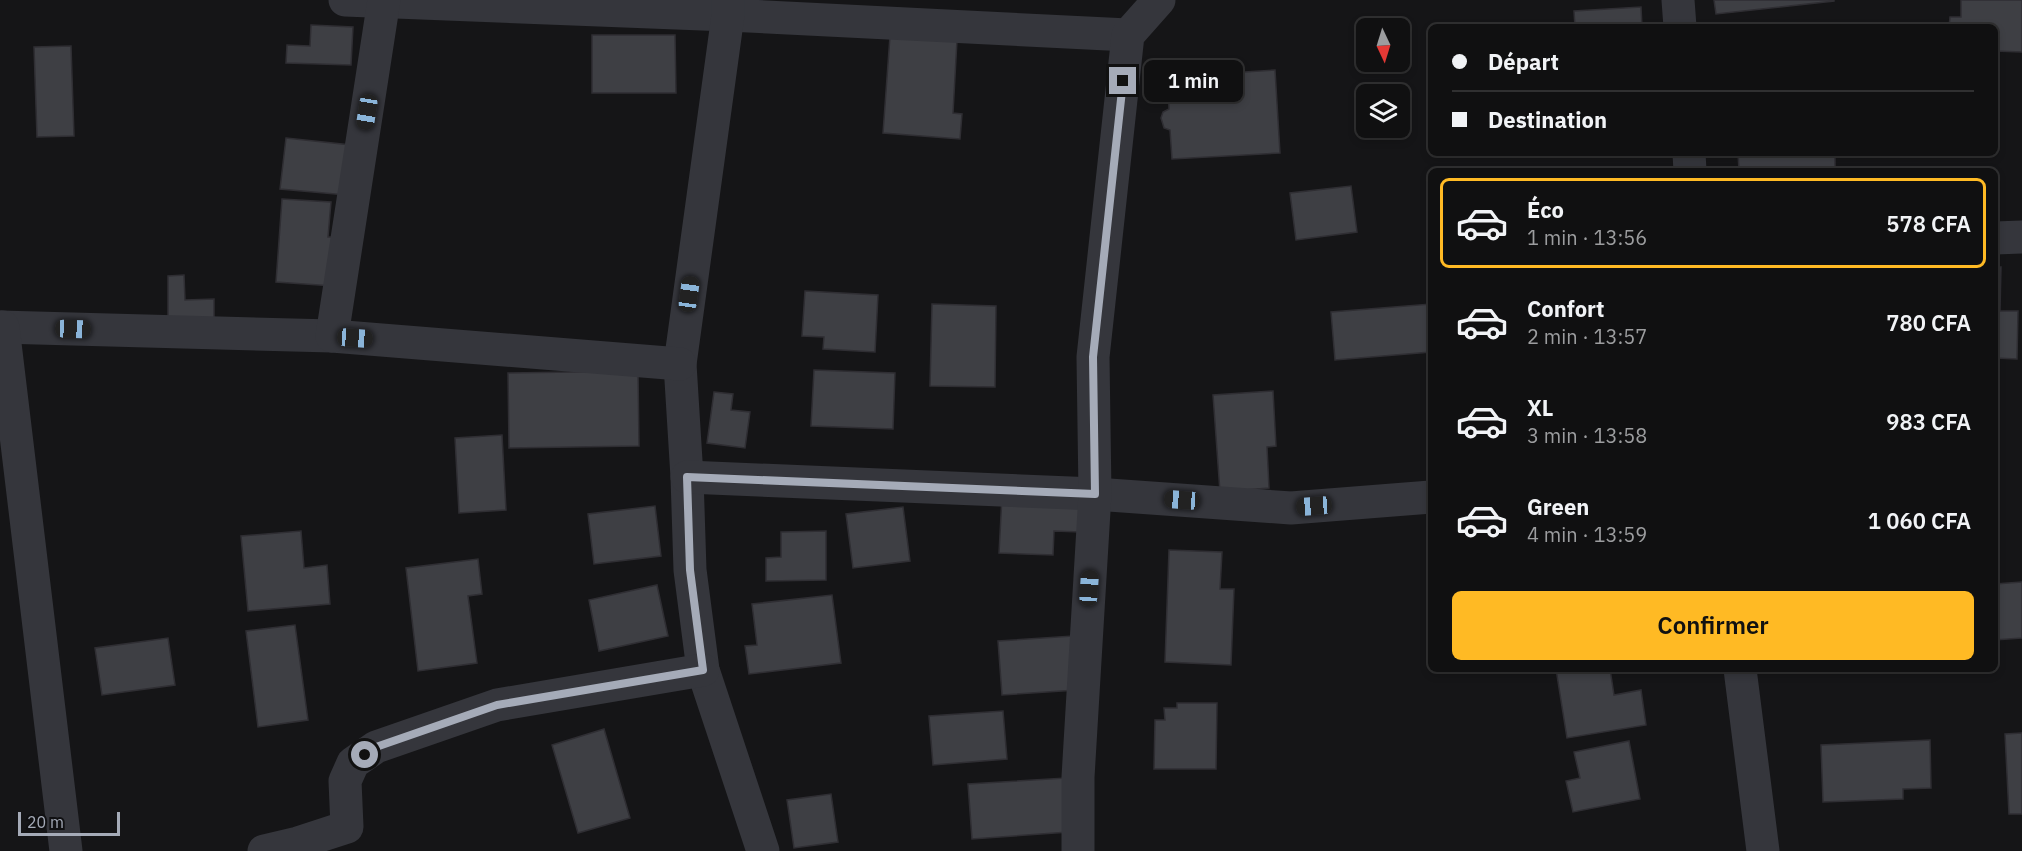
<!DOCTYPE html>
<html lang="fr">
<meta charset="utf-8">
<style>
:root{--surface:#101011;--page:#19191a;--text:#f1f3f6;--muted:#9c9d9f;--line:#303031;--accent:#ffba24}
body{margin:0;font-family:"IBM Plex Sans",sans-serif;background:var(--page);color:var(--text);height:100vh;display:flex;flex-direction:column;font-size:22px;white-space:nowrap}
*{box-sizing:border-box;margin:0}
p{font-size:20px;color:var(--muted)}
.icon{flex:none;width:33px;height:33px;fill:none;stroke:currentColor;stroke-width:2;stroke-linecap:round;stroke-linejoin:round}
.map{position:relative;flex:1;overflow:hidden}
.drawer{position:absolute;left:1428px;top:168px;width:570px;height:504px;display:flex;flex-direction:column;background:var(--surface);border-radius:9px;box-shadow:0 3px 9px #0003,0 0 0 2px var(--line)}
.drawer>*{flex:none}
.top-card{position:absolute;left:1428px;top:24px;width:570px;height:132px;border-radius:9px;box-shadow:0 3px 9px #0003,0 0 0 2px var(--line);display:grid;align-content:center;height:132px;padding:0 24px;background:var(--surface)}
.needle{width:39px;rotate:176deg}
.controls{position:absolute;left:1356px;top:18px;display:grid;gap:12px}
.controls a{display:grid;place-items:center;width:54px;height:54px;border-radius:9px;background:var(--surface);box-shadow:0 3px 9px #0003,0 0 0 2px var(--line);font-size:30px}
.scale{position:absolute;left:18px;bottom:15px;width:102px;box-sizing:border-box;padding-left:6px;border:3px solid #a5abb8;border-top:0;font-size:16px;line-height:21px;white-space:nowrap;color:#a5abb8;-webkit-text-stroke:4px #101012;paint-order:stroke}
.end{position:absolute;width:27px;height:27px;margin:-14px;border:8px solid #a5abb8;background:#111;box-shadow:0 0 0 3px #111}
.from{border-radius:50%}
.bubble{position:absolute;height:42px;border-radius:9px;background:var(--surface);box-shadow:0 3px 9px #0003,0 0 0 2px var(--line);font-size:20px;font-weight:600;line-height:42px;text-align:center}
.car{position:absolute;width:18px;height:36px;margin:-18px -9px;border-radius:8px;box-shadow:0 0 4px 2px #0007;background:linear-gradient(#222 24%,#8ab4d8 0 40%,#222 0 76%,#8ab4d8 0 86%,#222 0)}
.top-card b{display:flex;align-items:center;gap:21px;height:57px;font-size:22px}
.top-card b+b{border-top:2px solid var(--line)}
.top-card i{width:15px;height:15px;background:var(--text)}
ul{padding:10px 0 0;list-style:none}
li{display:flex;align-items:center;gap:18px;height:90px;margin:0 12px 9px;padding:0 12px;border:3px solid transparent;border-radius:9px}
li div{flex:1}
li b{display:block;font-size:22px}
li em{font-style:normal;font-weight:600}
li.active{border-color:var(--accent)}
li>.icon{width:54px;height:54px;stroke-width:1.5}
.primary-button{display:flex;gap:12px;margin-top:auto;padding:12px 24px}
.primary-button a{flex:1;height:69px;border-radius:9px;background:var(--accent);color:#111;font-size:24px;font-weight:600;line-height:69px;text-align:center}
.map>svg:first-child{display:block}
</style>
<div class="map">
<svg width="2022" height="851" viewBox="0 0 2022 851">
<rect width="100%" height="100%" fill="#151517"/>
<g fill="#3e3f44" stroke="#2f2e33" stroke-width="1.5">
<path d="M1714 0H1834V1L1716 14Z"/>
<path d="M1961 0H2022V52L1995 51V27H1949L1950 17H1961Z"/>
<path d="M1641 7 1642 27H1575L1574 11Z"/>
<path d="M311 25 353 27 351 65 286 63 287 45 310 46Z"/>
<path d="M592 35H675L676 93H592Z"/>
<path d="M890 36 957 40 953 113 962 114 960 139 883 133Z"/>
<path d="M71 46 74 136 37 137 34 47Z"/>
<path d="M1275 70 1280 153 1172 159 1170 130 1164 128 1161 118 1163 112 1169 109 1168 88 1181 87V76Z"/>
<path d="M286 138 351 145 346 195 280 189Z"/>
<path d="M1738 153H1835V171H1739Z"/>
<path d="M1351 186 1357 232 1296 240 1290 193Z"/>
<path d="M282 199 331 202 328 237H336L333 286 276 282Z"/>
<path d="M1995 267H2001L2000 311H2018L2017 359 1995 358Z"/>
<path d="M184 275 185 300 214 299V328L168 329V276Z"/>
<path d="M805 291 878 295 875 352 823 349 824 337 802 336Z"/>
<path d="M932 304 996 306 995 387 930 386Z"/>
<path d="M1431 304V352L1335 360 1331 312Z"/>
<path d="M814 370 895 373 893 429 811 426Z"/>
<path d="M638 371 639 446 509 448 508 373Z"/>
<path d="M1273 391 1276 446 1267 447 1269 488 1220 492 1213 395Z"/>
<path d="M714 392 733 394 731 410 750 412 745 448 707 443Z"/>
<path d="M502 435 506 510 459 513 455 438Z"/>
<path d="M1002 496 1082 498 1080 532 1054 531 1053 555 999 553Z"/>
<path d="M655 506 661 556 594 564 588 514Z"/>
<path d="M903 507 910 561 853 568 846 514Z"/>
<path d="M301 531 304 568 327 565 330 604 248 611 241 536Z"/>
<path d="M826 531V580L766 581V558L781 557V532Z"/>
<path d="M1169 550 1222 552 1220 589H1234L1231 665 1165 662Z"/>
<path d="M478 559 482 594 468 596 477 663 418 671 406 568Z"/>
<path d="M2022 582V638L1995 640V584Z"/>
<path d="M657 585 668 636 599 651 589 600Z"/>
<path d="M832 595 841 663 749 674 745 646 757 645 752 604Z"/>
<path d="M295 625 308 720 258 727 246 631Z"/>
<path d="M1073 636 1077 690 1002 695 998 641Z"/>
<path d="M168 638 175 685 102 695 95 648Z"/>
<path d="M1556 669H1610L1614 695 1641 690 1646 725 1567 738Z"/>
<path d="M1177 703H1217L1216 769H1154L1155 720H1165L1164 708H1177Z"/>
<path d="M1003 711 1007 759 933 765 929 716Z"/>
<path d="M604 729 630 818 578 833 552 745Z"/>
<path d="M2022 733V814H2009L2005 734Z"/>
<path d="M1930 740 1931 788 1903 789V799L1823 802 1821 745Z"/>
<path d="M1629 741 1640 799 1573 812 1566 781 1580 778 1574 752Z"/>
<path d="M1066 778 1069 832 972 839 968 784Z"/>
<path d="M831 794 838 842 794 848 787 800Z"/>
</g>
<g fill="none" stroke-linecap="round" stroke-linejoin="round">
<g stroke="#35363c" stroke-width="33">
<path d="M345 0 728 15 1128 35"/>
<path d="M728 0V15L680 364 687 477 690 570 703 670 763 851"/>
<path d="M1678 0 1680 27"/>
<path d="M1689 153 1690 171"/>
<path d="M1995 238 2022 237"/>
<path d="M0 327 332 336 680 364"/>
<path d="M3 327 66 851"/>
<path d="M332 336 384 0"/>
<path d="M687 477 1095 494 1291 508 1431 497"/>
<path d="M1740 669 1763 851"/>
<path d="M264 851 298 843 347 827 345 781 353 763 376 747 497 705 703 670"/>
<path d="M1078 851V777L1095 494 1093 357 1128 35 1159 0"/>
</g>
</g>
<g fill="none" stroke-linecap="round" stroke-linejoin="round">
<path stroke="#a5abb8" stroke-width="8" d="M365 755 376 747 497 705 703 670 690 570 687 477 1095 494 1093 357 1123 81"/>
</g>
</svg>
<div class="controls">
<a><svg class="needle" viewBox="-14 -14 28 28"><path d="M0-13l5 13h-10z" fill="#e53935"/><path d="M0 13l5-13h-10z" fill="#9c9d9f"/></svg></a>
<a><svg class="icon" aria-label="layers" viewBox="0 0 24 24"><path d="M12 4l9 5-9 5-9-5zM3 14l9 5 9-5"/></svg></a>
</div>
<div class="scale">20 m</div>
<i class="end from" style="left:365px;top:755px"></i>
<i class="end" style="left:1123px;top:81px"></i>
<div class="bubble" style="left:1144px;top:60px;width:99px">1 min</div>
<i class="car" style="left:367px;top:112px;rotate:189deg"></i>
<i class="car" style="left:689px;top:294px;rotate:8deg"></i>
<i class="car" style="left:73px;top:329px;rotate:92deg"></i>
<i class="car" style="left:355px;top:338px;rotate:94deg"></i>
<i class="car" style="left:1182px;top:500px;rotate:274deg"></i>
<i class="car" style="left:1314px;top:506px;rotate:266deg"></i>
<i class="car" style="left:1089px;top:588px;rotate:4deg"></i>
<div class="top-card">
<b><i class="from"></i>Départ</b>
<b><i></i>Destination</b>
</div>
<section class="drawer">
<ul>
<li class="active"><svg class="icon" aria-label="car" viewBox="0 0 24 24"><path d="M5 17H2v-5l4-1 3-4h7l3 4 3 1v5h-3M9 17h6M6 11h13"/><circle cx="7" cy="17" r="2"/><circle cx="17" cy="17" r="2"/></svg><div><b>Éco</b><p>1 min · 13:56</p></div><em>578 CFA</em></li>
<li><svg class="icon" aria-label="car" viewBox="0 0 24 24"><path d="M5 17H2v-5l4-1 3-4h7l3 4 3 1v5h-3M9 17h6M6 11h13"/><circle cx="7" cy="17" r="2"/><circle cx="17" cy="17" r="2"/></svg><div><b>Confort</b><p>2 min · 13:57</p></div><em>780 CFA</em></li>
<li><svg class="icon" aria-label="car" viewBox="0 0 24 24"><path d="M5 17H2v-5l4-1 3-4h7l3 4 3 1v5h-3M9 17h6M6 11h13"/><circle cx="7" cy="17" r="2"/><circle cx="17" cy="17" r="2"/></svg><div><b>XL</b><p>3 min · 13:58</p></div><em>983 CFA</em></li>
<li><svg class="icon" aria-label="car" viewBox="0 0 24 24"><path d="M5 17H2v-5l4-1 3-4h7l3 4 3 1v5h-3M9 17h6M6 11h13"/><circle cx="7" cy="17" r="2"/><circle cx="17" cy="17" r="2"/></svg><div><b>Green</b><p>4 min · 13:59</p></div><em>1 060 CFA</em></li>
</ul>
<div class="primary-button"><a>Confirmer</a></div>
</section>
</div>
